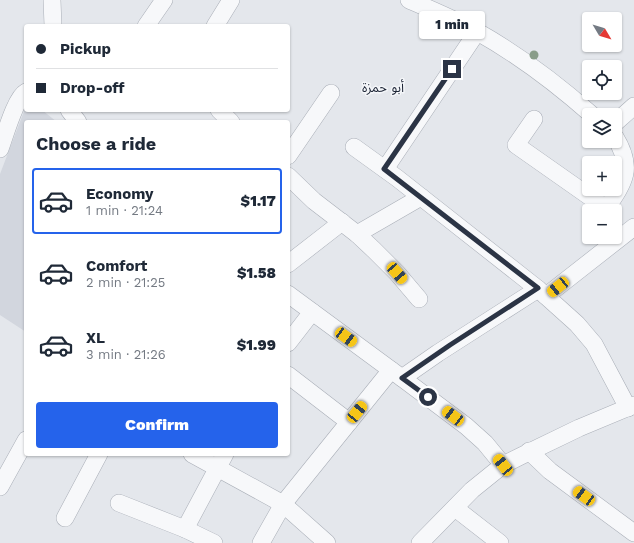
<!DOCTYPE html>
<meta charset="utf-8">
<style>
:root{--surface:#fff;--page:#f2f2f3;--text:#1f2937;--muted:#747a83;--line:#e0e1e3;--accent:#2563eb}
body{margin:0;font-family:"Work Sans","Noto Sans Arabic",sans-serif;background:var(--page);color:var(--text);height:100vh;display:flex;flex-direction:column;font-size:15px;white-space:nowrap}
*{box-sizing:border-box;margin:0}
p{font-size:13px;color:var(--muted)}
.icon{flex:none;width:22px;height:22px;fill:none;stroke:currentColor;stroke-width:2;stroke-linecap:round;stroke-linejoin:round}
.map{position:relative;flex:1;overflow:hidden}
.details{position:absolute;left:24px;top:120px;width:266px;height:336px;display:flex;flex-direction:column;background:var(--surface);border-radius:4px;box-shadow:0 1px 3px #0004}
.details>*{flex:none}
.banner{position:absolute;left:24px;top:24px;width:266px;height:88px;border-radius:4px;box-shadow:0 1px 3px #0004;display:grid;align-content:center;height:88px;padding:0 12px;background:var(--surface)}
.needle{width:26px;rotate:128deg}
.fabs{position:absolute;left:582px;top:12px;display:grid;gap:8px}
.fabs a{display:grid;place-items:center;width:40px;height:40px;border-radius:4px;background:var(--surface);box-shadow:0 1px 3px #0004;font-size:20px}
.end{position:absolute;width:18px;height:18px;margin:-9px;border:5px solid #2b3445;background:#fff;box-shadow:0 0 0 2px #fff}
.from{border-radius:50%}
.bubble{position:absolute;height:28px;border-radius:4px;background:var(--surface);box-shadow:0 1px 3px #0004;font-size:13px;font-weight:800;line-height:28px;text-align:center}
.car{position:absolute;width:12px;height:24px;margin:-12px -6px;border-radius:5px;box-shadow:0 0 3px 1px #0007;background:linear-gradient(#f5c518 24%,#345 0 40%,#f5c518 0 76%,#345 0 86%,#f5c518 0)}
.banner b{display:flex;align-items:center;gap:14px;height:38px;font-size:15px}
.banner b+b{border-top:1px solid var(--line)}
.banner i{width:10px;height:10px;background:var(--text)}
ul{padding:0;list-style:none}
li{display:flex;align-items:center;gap:12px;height:66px;margin:0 8px 6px;padding:0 4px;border:2px solid transparent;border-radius:4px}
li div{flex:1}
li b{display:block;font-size:15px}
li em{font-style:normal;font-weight:800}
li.current{border-color:var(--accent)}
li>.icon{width:36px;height:36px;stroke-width:1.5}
h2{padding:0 12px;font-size:18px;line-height:48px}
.button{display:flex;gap:8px;margin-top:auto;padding:8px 12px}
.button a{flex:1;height:46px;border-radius:4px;background:var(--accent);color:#fff;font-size:16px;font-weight:800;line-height:46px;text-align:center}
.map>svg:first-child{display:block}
</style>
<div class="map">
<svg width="634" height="543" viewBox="0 0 634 543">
<rect width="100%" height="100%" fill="#e4e7ec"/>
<path fill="#d2d6de" d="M26 106V110H42L57 122H26V332L0 315V174Z"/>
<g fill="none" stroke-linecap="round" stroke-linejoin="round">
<defs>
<g id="minor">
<path d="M52 0 53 26"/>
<path d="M409 0C432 10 454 19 476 31 517 54 557 84 592 115"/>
<path d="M146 26 164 0"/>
<path d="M215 26 231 0"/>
<path d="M69 110 78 122"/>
<path d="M219 110 231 122"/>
<path d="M534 119 516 145 610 211"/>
<path d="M615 123 634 106"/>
<path d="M354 147 397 178 538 289 577 324 594 344 628 408"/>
<path d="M0 149C5 136 15 98 26 92"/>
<path d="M288 156 331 93"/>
<path d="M385 169 477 32"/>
<path d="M288 176 314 201 357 234 374 250 397 273 419 299"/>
<path d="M606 209C625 181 634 168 615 137"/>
<path d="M357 234 421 197"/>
<path d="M288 264 342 222"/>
<path d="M288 294 402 378 466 426 485 443 503 465"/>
<path d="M546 296 634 227"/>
<path d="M288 343 312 312"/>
<path d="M288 375 349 422"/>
<path d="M402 378 438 353 538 289"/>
<path d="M529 451 550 471 634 533"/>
<path d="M192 454 283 504 327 543"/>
<path d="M0 487 26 440"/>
<path d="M119 503 185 529 214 543"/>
<path d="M455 508 500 543"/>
<path d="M65 518 99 454"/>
<path d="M185 529 225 454"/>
<path d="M261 543 283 504 391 370"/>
<path d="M420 543 472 490 503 465 521 456 579 428 634 405"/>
</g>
</defs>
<use href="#minor" stroke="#a9aeb7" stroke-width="18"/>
<use href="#minor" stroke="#f7f8fa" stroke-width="17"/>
</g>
<circle fill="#899d89" cx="534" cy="55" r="4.5"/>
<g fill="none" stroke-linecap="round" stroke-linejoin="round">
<path stroke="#2b3445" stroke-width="5" d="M428 397 402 378 450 345 538 288 384 169 452 69"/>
</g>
<g text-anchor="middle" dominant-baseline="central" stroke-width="3" stroke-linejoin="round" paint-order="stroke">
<g font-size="13" fill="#1d2536" stroke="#f4f6f9">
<text x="383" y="87">أبو حمزة</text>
</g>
</g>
</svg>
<div class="fabs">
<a><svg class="needle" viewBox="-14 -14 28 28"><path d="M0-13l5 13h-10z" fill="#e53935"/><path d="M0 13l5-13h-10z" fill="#747a83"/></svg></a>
<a><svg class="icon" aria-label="locate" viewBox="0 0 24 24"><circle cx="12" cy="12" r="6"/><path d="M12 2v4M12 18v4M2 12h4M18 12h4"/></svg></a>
<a><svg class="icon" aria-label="layers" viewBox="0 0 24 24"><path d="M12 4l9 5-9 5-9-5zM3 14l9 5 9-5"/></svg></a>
<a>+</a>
<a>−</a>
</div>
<i class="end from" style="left:428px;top:397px"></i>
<i class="end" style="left:452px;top:69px"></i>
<div class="bubble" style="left:419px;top:11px;width:66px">1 min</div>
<i class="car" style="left:397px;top:273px;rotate:139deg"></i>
<i class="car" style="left:558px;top:287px;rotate:231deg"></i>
<i class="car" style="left:346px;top:337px;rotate:126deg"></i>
<i class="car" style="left:357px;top:412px;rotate:39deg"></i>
<i class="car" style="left:453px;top:416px;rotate:307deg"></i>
<i class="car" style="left:503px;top:465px;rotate:321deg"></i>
<i class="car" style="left:584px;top:496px;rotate:306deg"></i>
<div class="banner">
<b><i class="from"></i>Pickup</b>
<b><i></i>Drop-off</b>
</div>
<section class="details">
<h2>Choose a ride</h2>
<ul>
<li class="current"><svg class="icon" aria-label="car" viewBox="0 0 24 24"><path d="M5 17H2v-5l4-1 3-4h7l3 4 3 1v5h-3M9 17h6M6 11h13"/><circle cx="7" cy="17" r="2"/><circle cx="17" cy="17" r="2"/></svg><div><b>Economy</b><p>1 min · 21:24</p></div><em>$1.17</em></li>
<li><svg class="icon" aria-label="car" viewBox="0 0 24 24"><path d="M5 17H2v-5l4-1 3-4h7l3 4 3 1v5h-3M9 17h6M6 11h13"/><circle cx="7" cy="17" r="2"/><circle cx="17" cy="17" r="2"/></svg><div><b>Comfort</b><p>2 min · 21:25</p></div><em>$1.58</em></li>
<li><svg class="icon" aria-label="car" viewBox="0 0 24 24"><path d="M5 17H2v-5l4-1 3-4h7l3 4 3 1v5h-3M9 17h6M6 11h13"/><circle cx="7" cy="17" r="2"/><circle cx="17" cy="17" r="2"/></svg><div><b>XL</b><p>3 min · 21:26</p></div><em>$1.99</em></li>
</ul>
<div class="button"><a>Confirm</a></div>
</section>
</div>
